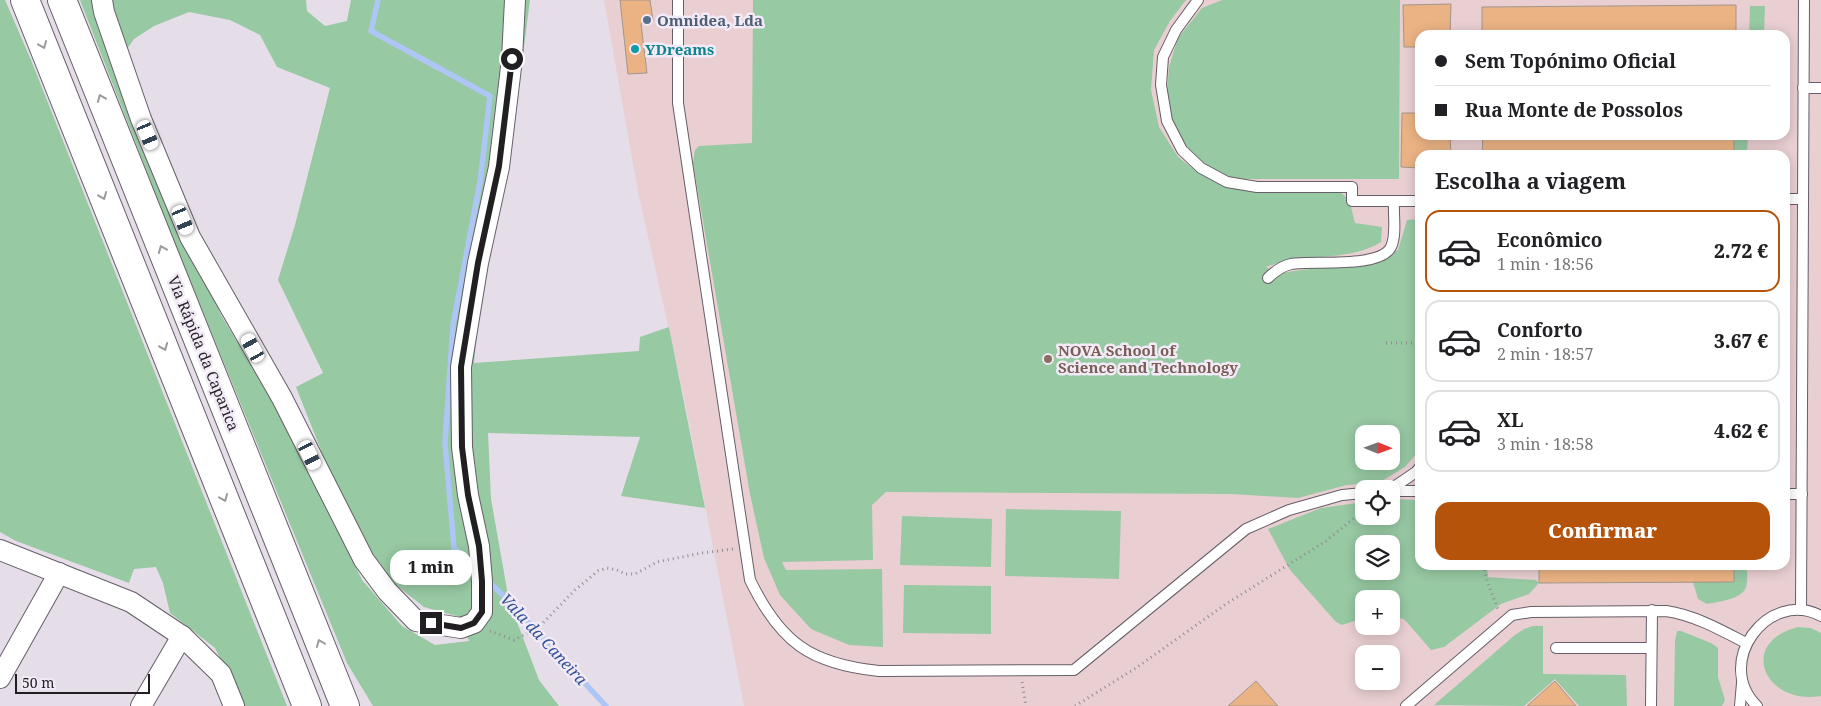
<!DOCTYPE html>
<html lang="pt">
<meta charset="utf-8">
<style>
:root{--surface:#fff;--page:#f6f6f6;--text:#202124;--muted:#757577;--line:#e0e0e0;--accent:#b45309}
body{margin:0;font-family:"Noto Serif",serif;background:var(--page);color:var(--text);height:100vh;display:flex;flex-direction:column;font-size:19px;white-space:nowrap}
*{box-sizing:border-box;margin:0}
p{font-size:16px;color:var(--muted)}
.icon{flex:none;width:28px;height:28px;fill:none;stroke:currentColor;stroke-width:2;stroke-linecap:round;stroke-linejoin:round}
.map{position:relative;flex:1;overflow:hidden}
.details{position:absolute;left:1415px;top:150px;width:375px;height:420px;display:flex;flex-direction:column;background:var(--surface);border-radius:15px;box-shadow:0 2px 12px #0003}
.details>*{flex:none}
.top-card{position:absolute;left:1415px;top:30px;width:375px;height:110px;border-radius:15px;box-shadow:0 2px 12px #0003;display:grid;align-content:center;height:110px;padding:0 20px;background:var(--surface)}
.needle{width:32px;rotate:91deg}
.tools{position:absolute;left:1355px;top:425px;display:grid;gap:10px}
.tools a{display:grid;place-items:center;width:45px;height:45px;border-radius:10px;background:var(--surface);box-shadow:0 2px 12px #0003;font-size:25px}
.scale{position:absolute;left:15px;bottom:12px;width:135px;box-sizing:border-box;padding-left:5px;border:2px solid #221f23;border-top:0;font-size:14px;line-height:18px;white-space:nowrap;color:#221f23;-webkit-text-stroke:4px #f2eaf6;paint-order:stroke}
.end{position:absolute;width:22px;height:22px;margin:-11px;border:6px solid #221f23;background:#fff;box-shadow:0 0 0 2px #fff}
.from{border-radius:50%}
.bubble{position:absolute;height:35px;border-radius:15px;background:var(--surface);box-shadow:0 2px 12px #0003;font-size:16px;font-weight:800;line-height:35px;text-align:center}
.car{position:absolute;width:15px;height:30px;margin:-15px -8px;border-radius:6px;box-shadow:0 0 4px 1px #0007;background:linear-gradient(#fff 24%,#345 0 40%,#fff 0 76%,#345 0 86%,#fff 0)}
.top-card b{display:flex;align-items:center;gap:18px;height:48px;font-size:19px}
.top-card b+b{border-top:1px solid var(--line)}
.top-card i{width:12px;height:12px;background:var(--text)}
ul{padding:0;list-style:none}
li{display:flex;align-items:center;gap:15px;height:82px;margin:0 10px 8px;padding:0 10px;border:2px solid var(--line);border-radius:15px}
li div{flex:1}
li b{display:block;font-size:19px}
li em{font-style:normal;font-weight:800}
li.current{border-color:var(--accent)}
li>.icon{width:45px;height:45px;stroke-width:1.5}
h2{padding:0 20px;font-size:22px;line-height:60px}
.action{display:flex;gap:10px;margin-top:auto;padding:10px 20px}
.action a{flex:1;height:58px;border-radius:15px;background:var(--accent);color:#fff;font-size:20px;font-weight:800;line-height:58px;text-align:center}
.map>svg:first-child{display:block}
</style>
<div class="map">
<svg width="1821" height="706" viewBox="0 0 1821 706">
<rect width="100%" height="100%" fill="#e5dde8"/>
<path fill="#e9cfd2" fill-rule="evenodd" d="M604 0H1821V706H744L683 392 638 192ZM1420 35H1785V135H1420ZM1420 155H1785V565H1420ZM1364 434H1391V461H1364ZM1364 489H1391V516H1364ZM1364 544H1391V571H1364ZM1364 599H1391V626H1364ZM1364 654H1391V681H1364Z"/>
<g fill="#97c9a3" fill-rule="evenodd">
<path d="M0 0H5L31 60 287 706H244L215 648 170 613 163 583 156 567 134 569 129 583 16 541 0 532Z"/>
<path d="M80 0H92L132 111 221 315 292 434 362 580 402 626 435 645 469 641 460 617 424 607 383 575 332 478 296 387 323 373 278 280 295 225 330 88 277 67 260 35 230 20 189 12 154 26 134 39 127 49 114 17 111 0H306L307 11 325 26 347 21 351 0H530L516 109 481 298 474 363 639 351 640 337 669 327 705 508 621 496 640 437 488 433 491 499 509 601 539 680 559 706H373L347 663 176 246Z"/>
<path d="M753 0H1186L1170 21 1154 50 1151 90 1159 127 1178 157 1196 171 1222 184 1335 190C1351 196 1351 208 1355 223L1382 227 1381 242C1347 263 1301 252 1266 267L1278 274C1311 266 1345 269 1378 261 1385 259 1392 254 1398 250L1407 220 1420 219V449L1405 467 1380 482 1347 485 1298 498 1231 494 886 492 872 505 873 560 782 562 786 570 882 569 883 647 849 645 811 629 780 595 764 558 750 494 693 163 695 150 699 146 752 143ZM1364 434H1391V461H1364Z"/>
<path d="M1222 0H1400L1399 179H1238L1211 173 1185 144 1171 119 1167 94 1169 67 1178 38 1202 8Z"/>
<path d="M1750 6H1765L1764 35H1749Z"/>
<path d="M1734 135H1748L1747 155H1734Z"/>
<path d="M1391 499 1420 500V565H1487L1488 577 1536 580 1539 583 1529 594 1501 604 1444 647 1431 650 1404 619 1391 617V599H1364V618L1342 625 1336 622 1290 570 1268 529 1321 508 1364 502V516H1391ZM1364 544H1391V571H1364Z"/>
<path d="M1006 509 1121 511 1119 579 1005 576Z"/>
<path d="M902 516 992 519 991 567 900 565Z"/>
<path d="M1734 567H1747C1747 573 1748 581 1746 587 1743 599 1717 602 1707 604L1698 599 1693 582H1734Z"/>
<path d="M904 585 991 586V634L903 633Z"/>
<path d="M1533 626H1543V674L1626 675 1627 706H1579L1555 679 1524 706 1434 705 1515 635 1524 629Z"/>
<path d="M1798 627 1811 628 1821 633V696C1766 706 1736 643 1798 627Z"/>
<path d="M1677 631H1681L1711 643 1718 648V677L1725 700 1722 706H1674L1675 641Z"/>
</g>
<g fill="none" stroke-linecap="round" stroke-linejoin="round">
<g stroke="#aec6f5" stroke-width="5.5">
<path d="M378 0 371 31 490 96 480 182 453 325 445 443 454 548 475 569"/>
<path d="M487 580 509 601 606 706"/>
</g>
</g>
<g fill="#ebb384" stroke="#a1968d">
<path d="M620 0H650L653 20 641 24 647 73 628 74Z"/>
<path d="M1451 4 1450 35H1420V47H1404L1403 5Z"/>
<path d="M1736 5V35H1482V7Z"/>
<path d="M1402 113H1420V135H1450L1451 155H1420V168L1401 167Z"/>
<path d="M1483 135H1734V155H1482Z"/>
<path d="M1539 565H1734V582L1539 583Z"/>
<path d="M1256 681 1278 706H1228Z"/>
<path d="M1555 681 1576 706H1527Z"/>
</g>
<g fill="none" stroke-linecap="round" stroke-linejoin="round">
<defs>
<g id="service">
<path d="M678 0V103L750 580C780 642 810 664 879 671L1074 670 1246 529 1289 510 1342 495 1364 493"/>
<path d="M1198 0 1176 30 1163 57 1161 85 1167 121 1182 150 1201 168 1227 182 1257 187H1352V201H1420"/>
<path d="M1803 88H1821"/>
<path d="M1785 199H1803"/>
<path d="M1268 278C1275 271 1282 266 1291 264 1311 260 1380 269 1391 247 1397 234 1393 215 1394 201"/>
<path d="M1391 489 1416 472 1420 467"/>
<path d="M1391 491H1420"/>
<path d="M1785 494H1802"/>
<path d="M1801 610 1804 0"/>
<path d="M1556 648H1651"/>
<path d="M1406 706 1512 615 1531 612 1666 611C1694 615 1721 630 1746 643"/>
<path d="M1651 706 1652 610"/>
<path d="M1740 706 1742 683"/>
<path d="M1757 706C1713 663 1768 588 1821 616"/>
</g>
<g id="minor">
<path d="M102 0 104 12 141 119 190 237 282 398 364 560 387 591 416 621 461 628 474 623 482 612V581L479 546 468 495 462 447 461 367 478 263 499 167 512 59 515 0"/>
<path d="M0 550 131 602 182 636 221 674 234 706"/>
<path d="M0 678 59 573"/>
<path d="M141 706 182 636"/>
</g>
<g id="trunk">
<path d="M25 0 307 706"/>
<path d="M62 0 345 706"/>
</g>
</defs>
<use href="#service" stroke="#665e68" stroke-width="12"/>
<use href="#minor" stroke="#665e68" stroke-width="22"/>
<use href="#trunk" stroke="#665e68" stroke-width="30"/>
<g stroke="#918b93" stroke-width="3" stroke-dasharray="1 4" stroke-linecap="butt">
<path d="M1386 343H1420"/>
<path d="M1483 565 1488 584 1498 609"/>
<path d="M490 631 514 640 539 627 575 590 598 571 607 568 617 570 625 574H635L657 562 702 553 733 549"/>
<path d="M1022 682 1026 706"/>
<path d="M1075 706 1136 668 1226 604 1326 541 1364 510"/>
</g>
<use href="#service" stroke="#fff" stroke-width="10"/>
<use href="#minor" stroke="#fff" stroke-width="20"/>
<use href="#trunk" stroke="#fff" stroke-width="28"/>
</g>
<defs><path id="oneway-chevron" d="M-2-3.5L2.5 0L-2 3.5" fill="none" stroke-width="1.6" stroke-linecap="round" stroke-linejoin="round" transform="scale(1.25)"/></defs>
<g stroke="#9c9a9c">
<use href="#oneway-chevron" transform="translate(43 45) rotate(68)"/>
<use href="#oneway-chevron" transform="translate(101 98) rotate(-112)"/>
<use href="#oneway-chevron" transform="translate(103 196) rotate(68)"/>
<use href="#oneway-chevron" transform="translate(162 249) rotate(-112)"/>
<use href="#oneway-chevron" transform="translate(164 347) rotate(68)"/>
<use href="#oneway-chevron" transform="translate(224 498) rotate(68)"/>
<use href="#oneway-chevron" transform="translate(320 643) rotate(-112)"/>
</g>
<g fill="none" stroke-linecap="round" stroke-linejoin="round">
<path stroke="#221f23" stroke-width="6" d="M431 623 461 628 474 623 482 612V581L479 546 468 495 462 447 461 367 478 263 499 166 512 59"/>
</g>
<circle fill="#5c6f8a" stroke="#f2eaf6" stroke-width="2" cx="647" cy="20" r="5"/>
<circle fill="#0f9aa8" stroke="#f2eaf6" stroke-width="2" cx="635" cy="49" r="5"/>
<circle fill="#8d6e63" stroke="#f2eaf6" stroke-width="2" cx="1048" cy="359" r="5"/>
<g text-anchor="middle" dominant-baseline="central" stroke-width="5" stroke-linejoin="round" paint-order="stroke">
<g font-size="15" font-weight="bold" fill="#4e5e75" stroke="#f2eaf6" text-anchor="start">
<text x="657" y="20">Omnidea, Lda</text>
</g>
<g font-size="15" font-weight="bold" fill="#0d838f" stroke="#f2eaf6" text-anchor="start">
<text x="645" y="49">YDreams</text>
</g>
<g font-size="15" font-weight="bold" fill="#785e54" stroke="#f2eaf6" text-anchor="start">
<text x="1058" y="350">NOVA School of<tspan x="1058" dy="17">Science and Technology</tspan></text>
</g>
<g font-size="15" fill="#221f23" stroke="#f2eaf6">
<text transform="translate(204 353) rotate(68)">Via Rápida da Caparica</text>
</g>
<g font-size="16" font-style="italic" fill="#34549a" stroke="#f2eaf6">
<text transform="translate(544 639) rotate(47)">Vala da Caneira</text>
</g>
</g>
</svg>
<div class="tools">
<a><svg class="needle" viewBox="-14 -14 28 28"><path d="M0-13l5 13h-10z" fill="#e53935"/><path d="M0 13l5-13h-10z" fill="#757577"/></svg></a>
<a><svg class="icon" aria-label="locate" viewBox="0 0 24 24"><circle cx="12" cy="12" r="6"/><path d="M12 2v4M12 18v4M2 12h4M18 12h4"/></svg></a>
<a><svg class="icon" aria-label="layers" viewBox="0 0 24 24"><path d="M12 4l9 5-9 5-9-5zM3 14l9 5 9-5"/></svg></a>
<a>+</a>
<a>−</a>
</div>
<div class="scale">50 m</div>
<i class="end from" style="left:512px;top:59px"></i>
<i class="end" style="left:431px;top:623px"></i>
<div class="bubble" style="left:390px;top:550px;width:82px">1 min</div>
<i class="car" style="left:148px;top:135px;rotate:157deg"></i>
<i class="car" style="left:183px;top:220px;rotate:157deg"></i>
<i class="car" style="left:253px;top:348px;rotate:331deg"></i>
<i class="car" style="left:310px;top:455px;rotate:154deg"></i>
<div class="top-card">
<b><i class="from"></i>Sem Topónimo Oficial</b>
<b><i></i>Rua Monte de Possolos</b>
</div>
<section class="details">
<h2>Escolha a viagem</h2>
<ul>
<li class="current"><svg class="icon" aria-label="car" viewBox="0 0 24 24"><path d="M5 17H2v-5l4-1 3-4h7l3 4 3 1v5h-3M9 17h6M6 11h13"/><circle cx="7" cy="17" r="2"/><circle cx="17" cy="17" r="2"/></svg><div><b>Econômico</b><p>1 min · 18:56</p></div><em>2.72 €</em></li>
<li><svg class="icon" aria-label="car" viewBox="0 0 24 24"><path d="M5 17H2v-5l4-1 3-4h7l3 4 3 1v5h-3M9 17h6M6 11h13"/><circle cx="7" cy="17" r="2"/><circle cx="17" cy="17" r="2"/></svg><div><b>Conforto</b><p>2 min · 18:57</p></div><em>3.67 €</em></li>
<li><svg class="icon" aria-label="car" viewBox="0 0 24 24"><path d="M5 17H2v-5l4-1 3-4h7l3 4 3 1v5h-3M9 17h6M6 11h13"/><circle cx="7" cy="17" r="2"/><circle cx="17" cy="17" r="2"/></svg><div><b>XL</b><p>3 min · 18:58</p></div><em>4.62 €</em></li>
</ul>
<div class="action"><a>Confirmar</a></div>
</section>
</div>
